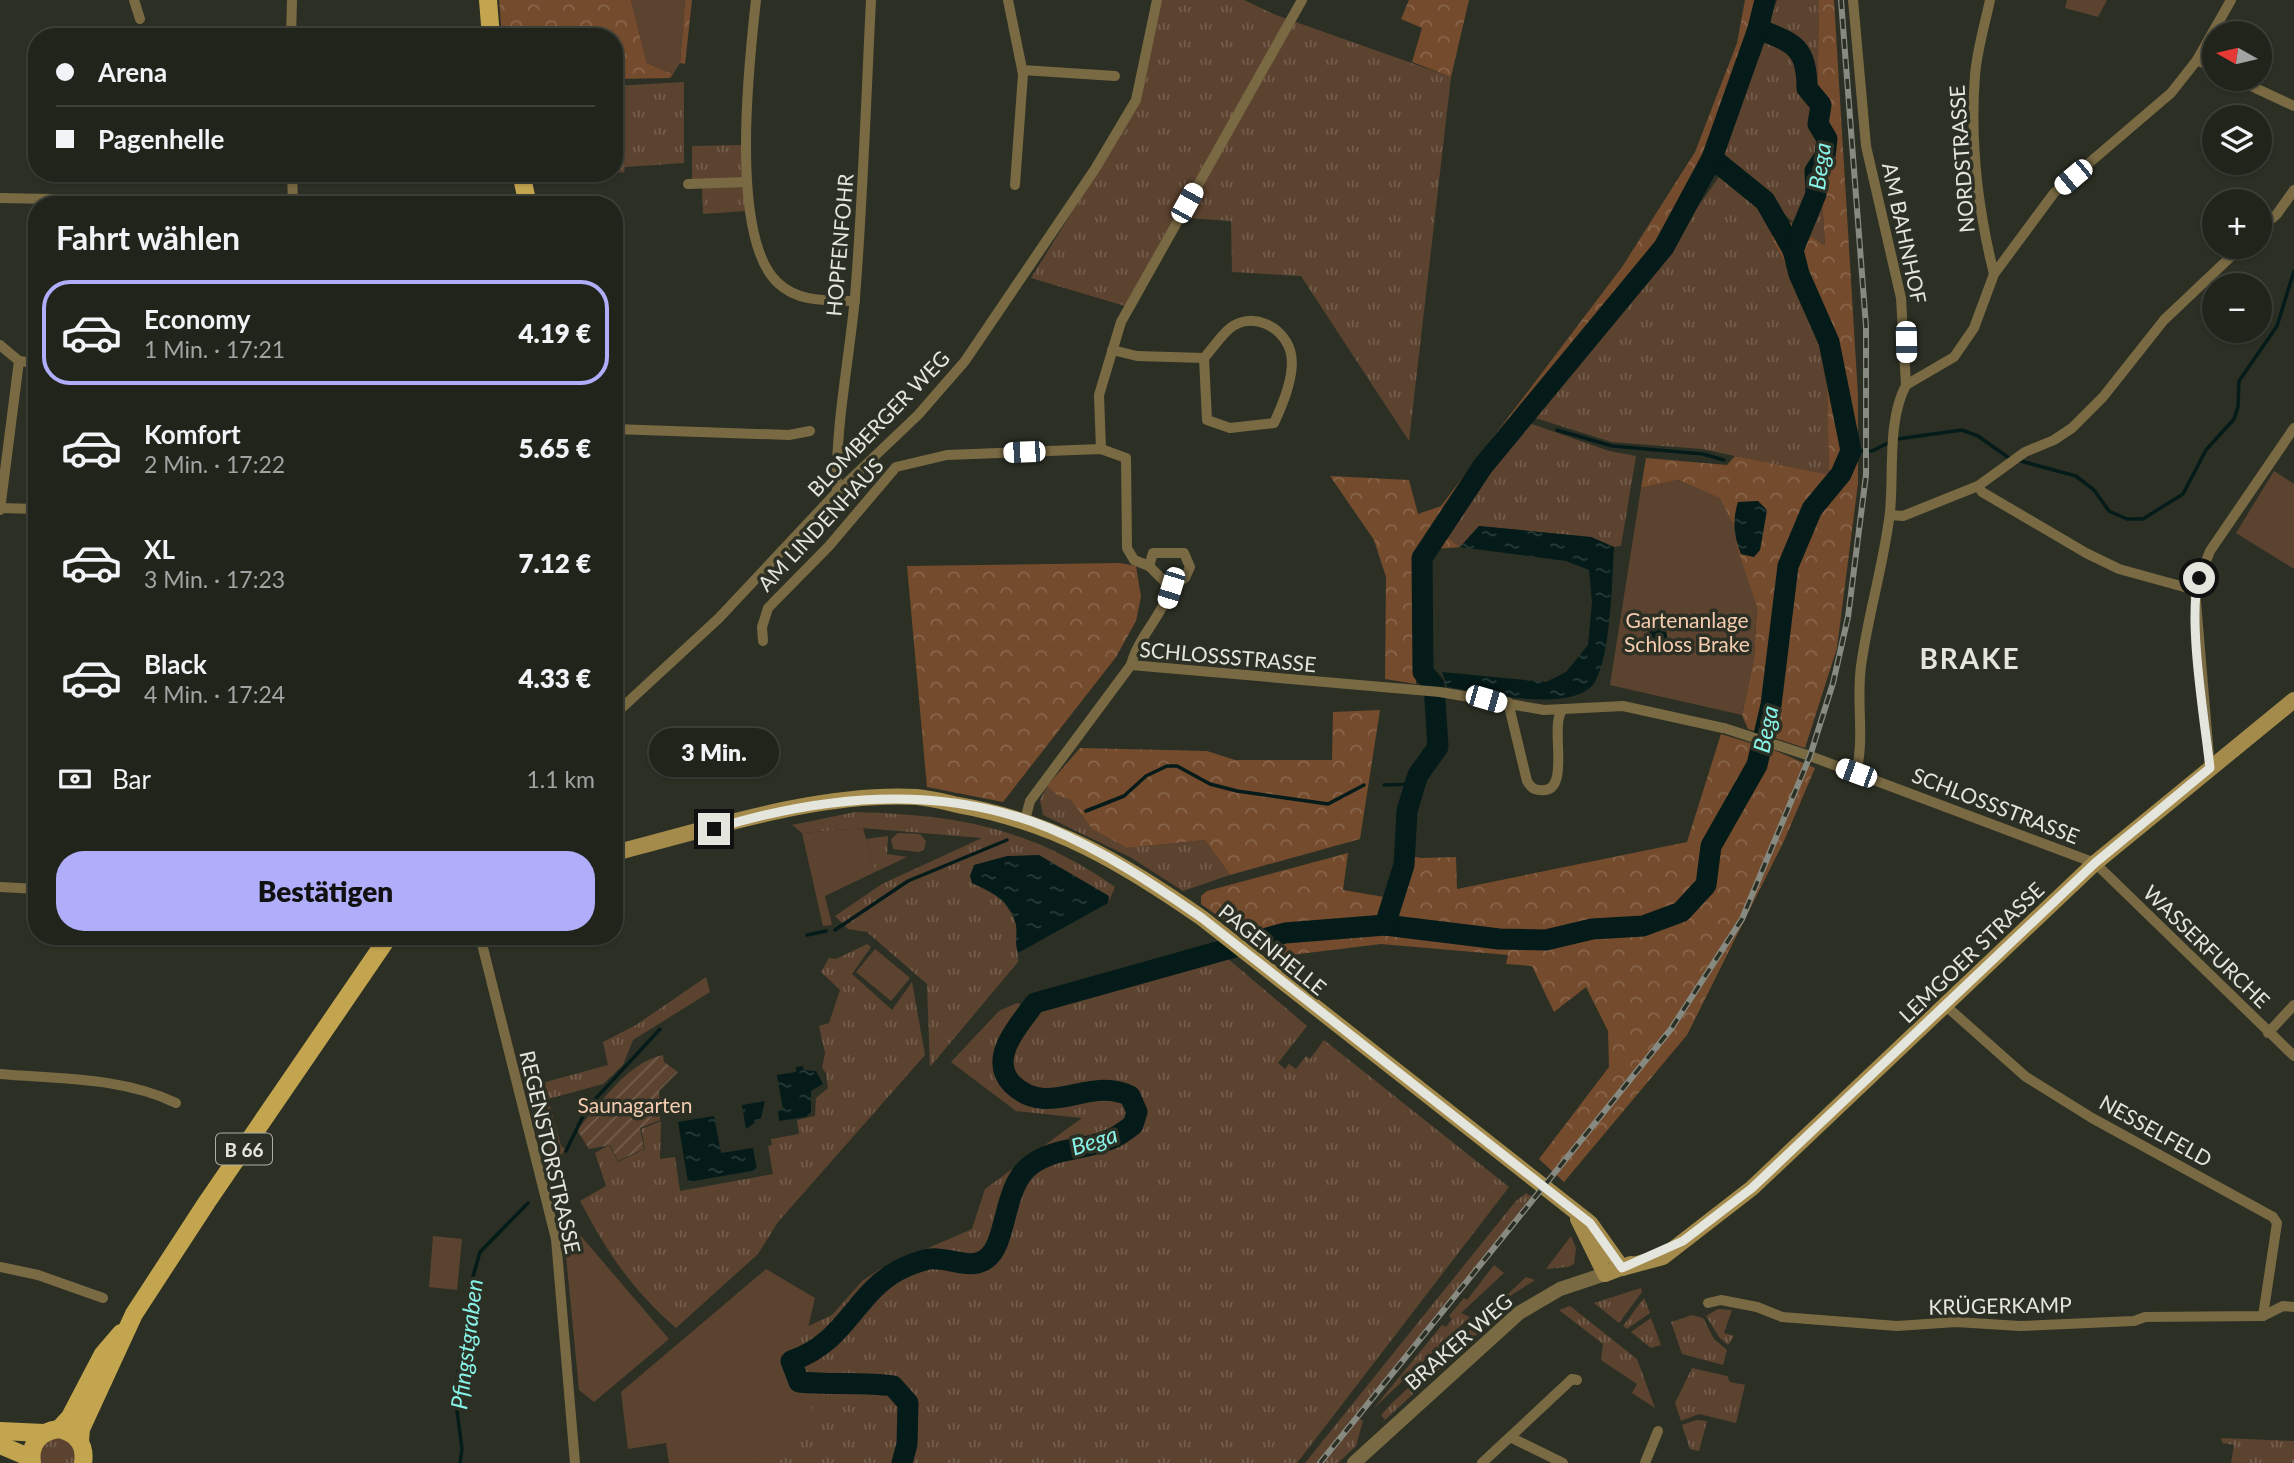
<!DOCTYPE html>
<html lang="de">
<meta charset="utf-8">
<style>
:root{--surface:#21241b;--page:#292c24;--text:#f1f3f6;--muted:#a2a4a3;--line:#3e413a;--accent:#b0aefa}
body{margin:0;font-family:Lato,sans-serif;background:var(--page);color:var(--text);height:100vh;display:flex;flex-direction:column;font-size:26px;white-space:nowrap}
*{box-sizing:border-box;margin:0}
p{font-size:23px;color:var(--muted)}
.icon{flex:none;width:38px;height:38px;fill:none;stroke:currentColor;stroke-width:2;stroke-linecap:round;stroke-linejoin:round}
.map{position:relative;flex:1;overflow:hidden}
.sheet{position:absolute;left:28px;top:196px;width:595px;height:749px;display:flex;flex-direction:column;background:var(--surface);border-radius:28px;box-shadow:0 2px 5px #0004,0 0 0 2px var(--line)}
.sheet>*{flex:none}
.guide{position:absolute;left:28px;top:28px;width:595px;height:154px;border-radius:28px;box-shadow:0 2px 5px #0004,0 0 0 2px var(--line);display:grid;align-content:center;height:154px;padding:0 28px;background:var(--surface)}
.needle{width:46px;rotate:278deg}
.controls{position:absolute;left:2202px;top:21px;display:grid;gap:14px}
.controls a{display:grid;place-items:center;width:70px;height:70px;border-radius:50%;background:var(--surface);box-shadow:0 2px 5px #0004,0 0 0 2px var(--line);font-size:35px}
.end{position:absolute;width:32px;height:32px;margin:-16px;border:9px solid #e4e6de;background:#111;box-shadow:0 0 0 4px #111}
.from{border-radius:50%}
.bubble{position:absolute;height:49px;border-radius:24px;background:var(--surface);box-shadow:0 2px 5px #0004,0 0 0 2px var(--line);font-size:23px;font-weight:800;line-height:49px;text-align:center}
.car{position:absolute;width:21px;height:42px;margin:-21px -10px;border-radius:9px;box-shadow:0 0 5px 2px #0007;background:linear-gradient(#fff 24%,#345 0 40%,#fff 0 76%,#345 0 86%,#fff 0)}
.guide b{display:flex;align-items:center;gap:24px;height:66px;font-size:26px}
.guide b+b{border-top:2px solid var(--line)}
.guide i{width:18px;height:18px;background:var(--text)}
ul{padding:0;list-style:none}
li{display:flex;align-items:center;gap:21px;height:105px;margin:0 14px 10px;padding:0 14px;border:4px solid transparent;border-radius:28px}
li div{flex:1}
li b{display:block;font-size:26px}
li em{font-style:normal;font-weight:800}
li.selected{border-color:var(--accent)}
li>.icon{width:63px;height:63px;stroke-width:1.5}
h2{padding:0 28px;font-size:32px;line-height:84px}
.pay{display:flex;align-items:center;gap:18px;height:77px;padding:0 28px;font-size:26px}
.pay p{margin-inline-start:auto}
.cta{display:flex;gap:14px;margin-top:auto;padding:14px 28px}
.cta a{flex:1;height:80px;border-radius:28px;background:var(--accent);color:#111;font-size:28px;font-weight:800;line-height:80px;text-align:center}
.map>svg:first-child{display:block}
</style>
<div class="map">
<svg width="2294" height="1463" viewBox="0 0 2294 1463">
<defs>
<pattern id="grass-tufts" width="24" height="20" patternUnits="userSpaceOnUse" patternTransform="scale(1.75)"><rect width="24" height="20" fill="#5c4330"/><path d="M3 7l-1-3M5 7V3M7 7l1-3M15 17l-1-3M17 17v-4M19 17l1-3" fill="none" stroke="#735e4e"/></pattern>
<pattern id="forest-crowns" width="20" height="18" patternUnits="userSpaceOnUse" patternTransform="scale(1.75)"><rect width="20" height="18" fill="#744b2d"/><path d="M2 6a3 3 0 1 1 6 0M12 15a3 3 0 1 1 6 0" fill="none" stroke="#88654b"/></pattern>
<pattern id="garden-furrows" width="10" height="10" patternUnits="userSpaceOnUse" patternTransform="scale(1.75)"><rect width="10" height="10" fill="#5c4330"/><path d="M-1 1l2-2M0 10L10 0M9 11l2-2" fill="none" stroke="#735e4e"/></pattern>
<pattern id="water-ripples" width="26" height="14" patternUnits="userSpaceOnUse" patternTransform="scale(1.75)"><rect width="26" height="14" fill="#051b19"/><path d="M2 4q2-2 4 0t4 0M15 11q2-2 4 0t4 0" fill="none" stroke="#293c3a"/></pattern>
</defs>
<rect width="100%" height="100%" fill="#2c3024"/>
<g fill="url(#grass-tufts)">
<path d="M1162 0H1244L1276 15 1451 77 1409 441 1301 276 1232 272 1231 221 1174 217 1125 306 1031 278 1141 101 1155 20Z"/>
<path d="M1777 0H1819L1817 116 1825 247C1787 220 1754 185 1718 154Z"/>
<path d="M684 82V163L625 167 624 172 614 173V86Z"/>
<path d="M743 145V178L692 180V146Z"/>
<path d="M1723 171 1761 203 1781 229 1771 237 1826 339 1829 476 1702 449 1612 442 1532 417 1669 248Z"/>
<path d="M743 186 745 211 703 214 702 188Z"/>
<path d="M1526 422 1609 451 1636 456 1621 546 1614 547 1591 537 1479 526 1460 547 1444 535 1485 471Z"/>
<path d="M1047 786 1058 796 1071 800 1092 829 1127 848 1205 840 1230 875 1183 891 1130 857 1043 815 1040 800Z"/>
<path d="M855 812C958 815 1029 827 1115 887L1108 903 1109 896 972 883 1001 897 1016 922 1018 962 930 1067 927 984 867 932 848 929 835 916 882 884 982 838 863 828 802 833 792 825Z"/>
<path d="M888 836 887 854 907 857 875 872 866 839Z"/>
<path d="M867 944 871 947 852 974 892 1010 912 982 925 1055 778 1222 758 1254 676 1328C630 1287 609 1255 580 1201L606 1186 595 1153 609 1145 618 1162 645 1149 641 1129 661 1121 660 1159 675 1157 680 1191 773 1174 768 1146 772 1145 771 1139 799 1134 797 1120 815 1116 816 1098 828 1088 826 1073 822 1068 825 1053 819 1026 829 1023 840 990 821 972 829 958 836 959Z"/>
<path d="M1227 958 1307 1026 1278 1063 1285 1069 1289 1064 1296 1069 1306 1056 1310 1059 1324 1040 1509 1187 1297 1463H756L767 1428 785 1337 832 1315 862 1281 880 1269 972 1229 985 1189 1082 1118 1016 1111 951 1062 999 1011 1017 1003 1037 1011Z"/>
<path d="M706 977 710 992 633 1040 623 1065 603 1084 548 1099 561 1146 565 1149 561 1156 553 1159 531 1086 608 1065 603 1042 636 1025Z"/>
<path d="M1526 1193 1532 1197 1519 1214 1317 1463H1305L1515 1202Z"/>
<path d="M1571 1236 1576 1248 1574 1264 1568 1267 1546 1269Z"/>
<path d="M1494 1265 1504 1273 1461 1313 1470 1317 1373 1409 1442 1325 1446 1327 1452 1319 1449 1316 1464 1298 1467 1300Z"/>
<path d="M1526 1277 1535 1280 1501 1302 1503 1305 1490 1322 1385 1420 1381 1415 1392 1403Z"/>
<path d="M1641 1288 1642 1292 1619 1323 1594 1303Z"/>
<path d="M1644 1298 1650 1313 1627 1329 1623 1326Z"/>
<path d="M1570 1306 1637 1359 1655 1408 1632 1393 1637 1384 1601 1360 1603 1344 1559 1310Z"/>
<path d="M1718 1309 1732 1310 1724 1333 1734 1336 1728 1345 1719 1337 1706 1316Z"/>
<path d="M1692 1315 1703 1318 1714 1339 1727 1350 1723 1365 1682 1354 1671 1322Z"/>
<path d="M1651 1318 1661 1345 1651 1348 1631 1332Z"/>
<path d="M1692 1368 1727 1376 1730 1382 1745 1385 1736 1423 1699 1414 1681 1421 1675 1403Z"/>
<path d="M1359 1418 1363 1421 1356 1446 1338 1463H1324Z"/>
<path d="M1696 1420 1707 1421 1699 1451 1690 1449 1682 1425Z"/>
<path d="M59 1436 75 1446 77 1463H38L42 1443Z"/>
<path d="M2221 1438 2294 1441V1463H2231L2234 1445 2222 1443Z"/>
</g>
<g fill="url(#forest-crowns)">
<path d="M499 0H631L647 63 673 74 670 78 614 79V37H502Z"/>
<path d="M685 0H692L685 64 680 63Z"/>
<path d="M1409 0H1469L1451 77 1412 62 1422 28 1401 19Z"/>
<path d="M1745 0H1766L1758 32 1708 157 1662 245 1481 465 1439 531 1460 547 1414 551 1416 684 1385 679 1386 577 1374 540 1330 476 1409 480 1418 514 1441 506 1622 267 1695 152 1737 43Z"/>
<path d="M1819 0H1834L1858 396V483L1837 648 1805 748 1748 729 1742 715 1754 658 1757 607 1735 547 1734 528 1719 498 1678 480 1641 488 1646 458 1727 465 1735 456 1829 475 1826 339 1771 237 1790 222 1825 246 1817 116Z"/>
<path d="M1120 563 1136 566 1141 597 1136 621 1116 657 1003 802 927 787 907 566Z"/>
<path d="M1380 710 1360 839 1230 875 1205 840 1127 848 1092 829 1071 800 1058 796 1047 786 1080 748 1207 751 1235 760H1332L1333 712Z"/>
<path d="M1721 734 1776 751 1815 768 1784 841 1687 1035 1564 1182 1539 1159 1609 1067 1608 1031 1586 987 1554 1012 1532 966 1506 964 1508 955 1381 944 1291 955 1281 961 1201 904V896L1207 891 1348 853 1343 890 1390 898 1399 854 1421 858 1456 857 1457 889 1687 842Z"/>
</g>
<g fill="#5c4330">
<path d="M631 0H685L680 63 673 74 647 63Z"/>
<path d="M2067 0H2107L2098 17 2065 8Z"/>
<path d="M2274 471 2294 484V569L2236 533Z"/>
<path d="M1678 480 1720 498 1734 526 1738 502 1758 501 1767 510 1760 550 1754 557 1741 554 1735 541 1757 607 1754 658 1742 715 1610 685 1641 488Z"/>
<path d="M863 828 875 872 825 896 832 925 823 926 802 833Z"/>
<path d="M898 833 920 834 926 841 924 850 919 852 893 849 891 839Z"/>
<path d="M875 949 910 978 891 1001 856 972Z"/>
<path d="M562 1214 669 1339 594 1402 579 1390Z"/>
<path d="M433 1236 462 1239 457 1290 429 1287Z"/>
<path d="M766 1269 815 1298 807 1332 791 1347 784 1362 792 1391 811 1403 812 1416 756 1463H669L666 1443 628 1449 621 1392Z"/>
</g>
<path fill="url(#garden-furrows)" d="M663 1055 664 1062 678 1072 659 1091 660 1120 640 1128 644 1149 618 1161 610 1145 589 1149 577 1130C600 1104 628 1062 663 1055Z"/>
<g fill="url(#water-ripples)">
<path d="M1758 501 1767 510 1760 550 1754 557 1741 554C1734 536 1732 521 1738 502Z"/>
<path d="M1479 526 1591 537 1614 547C1612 581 1611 651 1596 680 1578 716 1479 692 1447 687L1442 672 1546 682 1566 672 1588 645 1592 602 1589 570 1566 561 1460 547Z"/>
<path d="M1655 620 1665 623 1669 649 1661 653 1654 652C1650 639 1645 631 1655 620Z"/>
<path d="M1039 855 1109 896 1108 903 1018 953C1014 942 1018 935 1016 925 1011 901 992 892 972 883L970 876 974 865 1007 856Z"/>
<path d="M803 1066 804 1070 816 1071 823 1084 811 1091V1112L806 1117 779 1121 778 1111 783 1110 777 1075 796 1072V1067Z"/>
<path d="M765 1101 761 1118 746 1129 742 1105Z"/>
<path d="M714 1116 721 1153 753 1148 757 1170 688 1182 678 1122Z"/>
</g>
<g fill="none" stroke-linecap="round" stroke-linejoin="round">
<g stroke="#051b19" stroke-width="3.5">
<path d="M1557 430 1612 446 1703 454 1724 460"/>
<path d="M1897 439 1962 430 1978 436 2009 458"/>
<path d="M1851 451H1872L1890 442"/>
<path d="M2017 460 2076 476 2094 490 2109 511 2127 519H2143L2183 494 2206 450 2234 419 2238 407 2239 381 2277 326 2294 271"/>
<path d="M1384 785 1415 784"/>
<path d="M1086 811 1124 796 1146 776 1167 766H1177L1210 784 1237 791 1328 804 1364 785"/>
<path d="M835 930 908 881 1007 840"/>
<path d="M807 935 826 931"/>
<path d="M566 1151 587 1108 660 1029"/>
<path d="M460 1463 462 1449 455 1395 472 1280 480 1252 528 1203"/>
</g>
<g stroke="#051b19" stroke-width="21">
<path d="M1712 158 1765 201 1793 250"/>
<path d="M1385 925 1499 939 1546 940 1592 929 1643 926 1681 912 1706 885 1711 846 1757 765 1771 705 1788 566 1812 509 1841 474 1851 451 1829 342 1799 274 1793 250 1816 194 1815 171 1825 156 1827 139 1818 124 1821 105 1807 88C1807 46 1793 43 1758 29"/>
<path d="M902 1463 907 1444 908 1403 893 1386C862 1382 831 1385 799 1382L791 1361C848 1341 854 1294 899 1270 907 1266 920 1261 929 1259 947 1256 970 1271 986 1259 1008 1244 1002 1186 1031 1165 1054 1147 1084 1151 1111 1139 1119 1136 1126 1130 1133 1125L1137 1112 1130 1096C1090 1075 1049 1120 1012 1084 987 1058 1020 1024 1035 1003L1285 933 1385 925 1404 865 1407 811 1415 784 1418 775 1438 747 1434 685 1423 672 1422 558 1483 466 1664 247 1712 158 1758 29 1765 0"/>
</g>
<g stroke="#796a43" stroke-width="10">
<path d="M134 0 140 19"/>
<path d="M756 0C749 62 729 238 778 283 799 303 828 300 855 301"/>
<path d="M1008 0 1023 74 1015 185"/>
<path d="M1853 0 1866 146 1901 298 1906 385C1887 421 1894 472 1890 512 1884 564 1868 614 1861 666 1856 702 1865 738 1856 773"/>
<path d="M1990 0C1985 24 1977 50 1975 75 1970 140 1978 210 1994 274"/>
<path d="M291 37 292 0"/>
<path d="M2197 60 2214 68"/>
<path d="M1022 70 1115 76"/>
<path d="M2236 79 2294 106"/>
<path d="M292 173 293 203"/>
<path d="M688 184 747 182"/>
<path d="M0 198 354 205"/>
<path d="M2259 230 2277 214 2294 190"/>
<path d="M0 345 19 361"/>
<path d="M1112 350 1137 356 1204 358C1212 349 1220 337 1229 329 1250 311 1282 325 1290 350 1297 371 1283 404 1274 423L1230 428 1207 420 1204 358"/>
<path d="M19 361 37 363"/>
<path d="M1906 385 1954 357 1974 328 1994 274 2054 193 2171 93 2197 60 2231 0"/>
<path d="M614 429 789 435 810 431"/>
<path d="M1101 449 1099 395 1121 322 1302 0"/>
<path d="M1978 486 1982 492 2086 553 2119 569 2195 590"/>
<path d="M837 492C835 427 849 362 855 297 863 198 866 99 871 0"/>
<path d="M0 508 37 509"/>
<path d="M0 510 19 361"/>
<path d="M1890 515 1903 516 1978 486 2025 452 2054 440 2072 428 2103 397 2164 320 2241 247"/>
<path d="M1149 566 1153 553H1184L1190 567 1185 578 1171 588"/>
<path d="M763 641 762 627 768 608 829 546 896 467 947 455 1101 449 1126 458 1127 548 1134 560 1149 566 1171 588C1162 616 1138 637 1131 665L1030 801 1025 820"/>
<path d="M1131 665 1440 692 1544 710 1623 706 1723 728"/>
<path d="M1508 702 1527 781C1530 786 1533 790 1540 790 1572 794 1550 729 1561 712"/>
<path d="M614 715 719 618 837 492 918 415 965 361 1095 169 1136 100 1157 0"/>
<path d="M1724 728 1810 756 2095 863 2294 1056"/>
<path d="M2210 768 2195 590 2210 551 2294 428"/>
<path d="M0 887 37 889"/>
<path d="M480 936 556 1239 575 1463"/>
<path d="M1946 1006 2026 1077 2092 1118 2273 1217 2277 1223 2263 1316"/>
<path d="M2268 1033 2294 1005"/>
<path d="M0 1074C58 1079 123 1077 176 1103"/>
<path d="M0 1267 38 1275 103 1298"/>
<path d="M1708 1303 1721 1300 1757 1307 1782 1317 1897 1326 1956 1322 2020 1326 2134 1321 2145 1317 2263 1316 2283 1306 2294 1307"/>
<path d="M1510 1437 1572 1379 1577 1380"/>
<path d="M1482 1463 1510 1437 1563 1463"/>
<path d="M1645 1463 1658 1431"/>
</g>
<path stroke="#796a43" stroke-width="14" d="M1354 1463 1519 1313 1560 1289 1605 1274"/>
<g stroke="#a48b4b" stroke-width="16">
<path d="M614 853C709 829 818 792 916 797 930 798 945 802 958 805 1054 822 1123 863 1202 918L1590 1223 1622 1268"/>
<path d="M1578 1219 1605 1274 1631 1264"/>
<path d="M1622 1268 1663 1257 1752 1188 2095 863 2294 700"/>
</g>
<g stroke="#c4a54f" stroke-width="18">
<path d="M488 0 491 37"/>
<path d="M521 173 528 205"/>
<path d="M59 1429 70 1417 103 1354 121 1333"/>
<path d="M0 1431 44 1433"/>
<path d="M80 1441 81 1429 134 1314 207 1202 389 936"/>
<path d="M0 1445 31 1458"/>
<path d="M32 1463C29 1444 40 1431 59 1429 77 1433 86 1445 83 1463"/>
</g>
<defs>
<path id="rail" d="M1320 1463 1671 1029 1742 919 1810 756 1833 683 1848 617 1866 475V326L1841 0"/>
</defs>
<use href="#rail" stroke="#878a80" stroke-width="6"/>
<use href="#rail" stroke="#2c3024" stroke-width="3.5" stroke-dasharray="10" stroke-linecap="butt"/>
</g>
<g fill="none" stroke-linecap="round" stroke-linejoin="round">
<path stroke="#e4e6de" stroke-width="9" d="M714 829C823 795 941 784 1049 828 1104 851 1153 884 1202 918L1590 1223 1622 1268 1683 1241 1752 1188 2095 863 2210 768C2205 723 2187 617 2199 578"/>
</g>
<g text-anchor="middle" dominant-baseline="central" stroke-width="7" stroke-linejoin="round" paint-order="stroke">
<rect fill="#2c3024" stroke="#adafa6" stroke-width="2" x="216" y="1133.5" width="56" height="31" rx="5"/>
<g font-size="19" font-weight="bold" fill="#e4e6de">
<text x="244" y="1149">B 66</text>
</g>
<g font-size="21" fill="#e4e6de" stroke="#2c3024">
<text transform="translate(1961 159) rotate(-94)">NORDSTRASSE</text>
<text transform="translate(1905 233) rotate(78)">AM BAHNHOF</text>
<text transform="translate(839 245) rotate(-85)">HOPFENFOHR</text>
<text transform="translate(878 423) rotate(-46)">BLOMBERGER WEG</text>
<text transform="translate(820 524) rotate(-47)">AM LINDENHAUS</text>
<text transform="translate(1228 656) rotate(5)">SCHLOSSSTRASSE</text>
<text transform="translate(1996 805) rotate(21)">SCHLOSSSTRASSE</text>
<text transform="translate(2207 946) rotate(44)">WASSERFURCHE</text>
<text transform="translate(1273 949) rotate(39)">PAGENHELLE</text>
<text transform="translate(1971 952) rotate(-44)">LEMGOER STRASSE</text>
<text transform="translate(2156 1130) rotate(29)">NESSELFELD</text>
<text transform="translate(551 1152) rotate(77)">REGENSTORSTRASSE</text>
<text transform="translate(2000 1305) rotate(-1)">KRÜGERKAMP</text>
<text transform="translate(1458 1341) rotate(-41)">BRAKER WEG</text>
</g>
<g font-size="21" fill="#f5ccb0" stroke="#2c3024">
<text x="1687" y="619">Gartenanlage<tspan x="1687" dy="24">Schloss Brake</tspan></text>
<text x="635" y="1104">Saunagarten</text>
</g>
<g font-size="23" font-style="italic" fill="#88f3e8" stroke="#2c3024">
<text transform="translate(1819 166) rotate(-82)">Bega</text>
<text transform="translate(1765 729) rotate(-78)">Bega</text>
<text transform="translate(1094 1140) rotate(-18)">Bega</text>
<text transform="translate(466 1344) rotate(-83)">Pfingstgraben</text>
</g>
<g font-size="28" font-weight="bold" letter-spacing="2" fill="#e4e6de" stroke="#2c3024">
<text x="1970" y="658">BRAKE</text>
</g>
</g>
</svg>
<div class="controls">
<a><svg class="needle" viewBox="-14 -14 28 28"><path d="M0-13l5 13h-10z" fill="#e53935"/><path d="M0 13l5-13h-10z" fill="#a2a4a3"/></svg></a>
<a><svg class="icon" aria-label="layers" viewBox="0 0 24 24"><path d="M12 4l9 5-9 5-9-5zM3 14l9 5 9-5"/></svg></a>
<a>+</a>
<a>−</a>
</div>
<i class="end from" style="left:2199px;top:578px"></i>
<i class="end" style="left:714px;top:829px"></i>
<div class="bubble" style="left:649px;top:728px;width:130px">3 Min.</div>
<i class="car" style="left:2073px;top:177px;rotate:230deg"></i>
<i class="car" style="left:1187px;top:203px;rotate:29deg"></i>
<i class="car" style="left:1906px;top:342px;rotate:179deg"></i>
<i class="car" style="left:1024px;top:452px;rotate:268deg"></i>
<i class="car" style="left:1171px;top:588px;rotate:197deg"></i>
<i class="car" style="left:1486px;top:699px;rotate:106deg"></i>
<i class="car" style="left:1856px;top:773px;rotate:290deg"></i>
<div class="guide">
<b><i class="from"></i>Arena</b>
<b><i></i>Pagenhelle</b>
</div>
<section class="sheet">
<h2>Fahrt wählen</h2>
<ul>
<li class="selected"><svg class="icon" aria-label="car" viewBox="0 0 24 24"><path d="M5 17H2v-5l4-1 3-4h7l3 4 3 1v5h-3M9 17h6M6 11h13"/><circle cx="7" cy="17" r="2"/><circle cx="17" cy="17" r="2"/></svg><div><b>Economy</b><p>1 Min. · 17:21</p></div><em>4.19 €</em></li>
<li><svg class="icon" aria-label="car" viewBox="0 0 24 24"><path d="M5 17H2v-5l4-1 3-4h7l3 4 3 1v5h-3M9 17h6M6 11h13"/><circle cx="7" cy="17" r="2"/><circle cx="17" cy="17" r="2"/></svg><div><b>Komfort</b><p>2 Min. · 17:22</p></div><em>5.65 €</em></li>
<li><svg class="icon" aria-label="car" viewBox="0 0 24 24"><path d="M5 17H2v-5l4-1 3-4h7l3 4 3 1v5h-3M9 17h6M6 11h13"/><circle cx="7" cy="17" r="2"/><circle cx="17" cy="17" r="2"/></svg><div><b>XL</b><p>3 Min. · 17:23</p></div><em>7.12 €</em></li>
<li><svg class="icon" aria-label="car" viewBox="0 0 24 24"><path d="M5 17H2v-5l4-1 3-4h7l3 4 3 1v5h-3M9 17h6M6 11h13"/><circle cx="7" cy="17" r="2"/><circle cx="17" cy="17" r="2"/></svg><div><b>Black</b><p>4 Min. · 17:24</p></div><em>4.33 €</em></li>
</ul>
<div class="pay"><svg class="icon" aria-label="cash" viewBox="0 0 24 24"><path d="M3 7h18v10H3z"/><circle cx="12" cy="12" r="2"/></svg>Bar<p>1.1 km</p></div>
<div class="cta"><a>Bestätigen</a></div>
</section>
</div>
